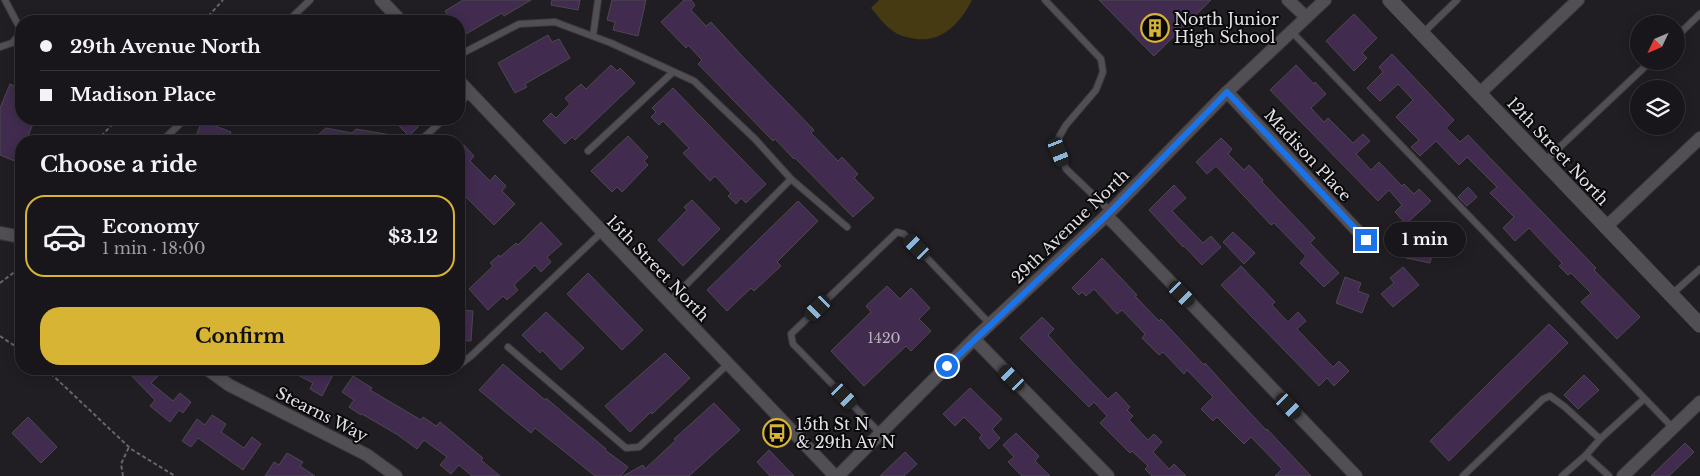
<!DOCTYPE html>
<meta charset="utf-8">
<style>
:root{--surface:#18161a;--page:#252327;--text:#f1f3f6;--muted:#9f9fa2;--line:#363539;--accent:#d7b434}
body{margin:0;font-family:"Libre Baskerville",serif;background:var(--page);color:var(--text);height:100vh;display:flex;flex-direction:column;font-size:19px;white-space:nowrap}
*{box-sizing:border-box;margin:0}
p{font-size:16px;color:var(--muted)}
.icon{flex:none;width:28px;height:28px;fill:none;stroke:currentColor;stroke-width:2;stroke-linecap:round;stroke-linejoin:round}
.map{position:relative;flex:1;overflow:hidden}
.details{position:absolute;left:15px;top:135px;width:450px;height:240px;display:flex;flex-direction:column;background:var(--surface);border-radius:20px;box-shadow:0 2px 12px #0003,0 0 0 1px var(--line)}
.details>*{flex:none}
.top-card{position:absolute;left:15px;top:15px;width:450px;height:110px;border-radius:20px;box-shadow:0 2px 12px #0003,0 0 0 1px var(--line);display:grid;align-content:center;height:110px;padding:0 25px;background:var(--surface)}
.needle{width:32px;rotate:226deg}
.fabs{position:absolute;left:1630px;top:15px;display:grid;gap:10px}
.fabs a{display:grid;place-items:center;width:55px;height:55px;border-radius:50%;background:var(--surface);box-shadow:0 2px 12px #0003,0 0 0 1px var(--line);font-size:25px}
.end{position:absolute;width:22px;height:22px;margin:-11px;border:6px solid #1a73e8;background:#fff;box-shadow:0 0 0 2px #fff}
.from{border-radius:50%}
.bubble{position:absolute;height:35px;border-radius:18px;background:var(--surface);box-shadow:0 2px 12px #0003,0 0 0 1px var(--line);font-size:16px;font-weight:700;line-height:35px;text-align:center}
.car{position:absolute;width:15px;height:30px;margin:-15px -8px;border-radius:6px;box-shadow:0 0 4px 1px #0007;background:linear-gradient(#222 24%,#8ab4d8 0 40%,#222 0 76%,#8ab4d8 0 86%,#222 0)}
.top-card b{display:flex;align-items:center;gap:18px;height:48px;font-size:19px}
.top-card b+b{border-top:1px solid var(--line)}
.top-card i{width:12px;height:12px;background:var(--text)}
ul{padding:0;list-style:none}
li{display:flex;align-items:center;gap:15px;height:82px;margin:0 10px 8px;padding:0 15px;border:2px solid transparent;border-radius:20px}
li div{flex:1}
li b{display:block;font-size:19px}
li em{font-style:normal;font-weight:700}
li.on{border-color:var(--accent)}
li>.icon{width:45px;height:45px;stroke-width:1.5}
h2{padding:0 25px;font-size:22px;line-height:60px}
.primary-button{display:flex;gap:10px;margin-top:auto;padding:10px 25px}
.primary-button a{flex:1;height:58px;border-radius:20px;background:var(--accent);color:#111;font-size:20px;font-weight:700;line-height:58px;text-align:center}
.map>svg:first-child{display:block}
</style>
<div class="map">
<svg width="1700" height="476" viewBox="0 0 1700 476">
<rect width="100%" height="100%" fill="#201e22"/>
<path fill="#463a12" d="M879 0H972C960 24 940 45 911 38 905 37 898 35 893 31 884 25 878 16 871 8Z"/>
<g fill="#412c4f" stroke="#4c494e">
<path d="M463 0H531L504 16 502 13 466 34 462 26 459 28V21H451L445 11Z"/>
<path d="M552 0H580L578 10 551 5Z"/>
<path d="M612 0H646L638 36 613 30 615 22 607 20Z"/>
<path d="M684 0H691L695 5 691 10 706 26 711 22 744 58 814 130 811 133 838 161 842 157 858 174 854 178 874 198 853 217 795 158 794 159 775 139 773 141 698 64 702 60 688 45 686 48 661 22Z"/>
<path d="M1099 0H1211L1154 56Z"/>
<path d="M1354 14 1377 38 1362 53 1367 58 1354 71 1326 41Z"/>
<path d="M548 35 552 42 559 39 570 58 525 84 527 87 515 93 498 63Z"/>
<path d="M1392 54 1454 120 1446 128 1460 142 1468 135 1596 268 1594 270 1640 317 1617 339 1581 302 1591 293 1571 273 1568 275 1559 266 1562 263 1529 228 1515 241 1503 228 1514 217 1490 193 1497 187 1467 157 1459 165 1436 141 1420 156 1411 147 1419 140 1396 117 1413 100 1398 84 1380 101 1367 88 1383 72 1379 67Z"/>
<path d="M611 65 617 71 620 68 635 83 575 140 572 137 565 144 543 121 551 113 556 118 570 104 565 98 581 84 586 89Z"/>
<path d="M1296 65 1314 84 1315 82 1326 94 1311 108 1324 122 1328 118 1353 143 1363 134 1370 141 1356 154 1371 170 1379 162 1402 186 1404 184 1414 194 1419 189 1431 201 1406 224 1395 212 1402 205 1389 190 1378 201 1270 90Z"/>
<path d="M10 84 21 89V119H35L26 141H21V152L17 162 0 155V108Z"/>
<path d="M673 88 766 184 746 203 741 198 736 204 728 196 731 193 715 176 710 181 683 153 689 148 663 121 659 125 651 117 656 112 652 108Z"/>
<path d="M392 119H426L409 136Z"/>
<path d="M202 121 231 132 228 141H194Z"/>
<path d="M326 128 352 133 356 129 397 136 396 141H311Z"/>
<path d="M628 136 648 157 644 161 648 165 622 192 617 187 612 192 591 171Z"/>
<path d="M1221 138 1232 149 1228 154 1244 170 1249 165 1263 180 1262 182 1315 238 1310 243 1339 273 1324 287 1300 263 1306 256 1274 223 1271 225 1216 166 1207 174 1196 162Z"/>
<path d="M464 145 474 156 470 161 490 181 495 175 506 186 502 191 515 204 494 225 459 190V150Z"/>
<path d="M1174 185 1186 198 1172 211 1203 243 1211 236 1221 247 1202 265 1184 246 1183 247 1149 210Z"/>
<path d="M1468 187 1477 197 1467 206 1458 197Z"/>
<path d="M692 200 720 229 683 266 658 240 687 210 684 207Z"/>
<path d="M798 201 818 221 777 262 781 266 754 291 751 288 727 311 707 290Z"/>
<path d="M541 222 562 244 547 257 551 262 541 272 535 265 514 285 518 290 507 300 503 296 488 310 469 289 493 266 490 263 499 255 500 257 516 243 518 245Z"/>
<path d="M1422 227 1437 230 1434 242 1441 243 1439 253 1433 252 1430 263 1406 258 1408 243 1428 247 1420 238Z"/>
<path d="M1233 232 1255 253 1244 264 1223 242Z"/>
<path d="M1102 258 1137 295 1135 296 1159 321 1161 319 1204 365 1205 363 1241 403 1266 430 1267 429 1311 476H1275L1282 469 1251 437 1244 444 1217 417 1213 421 1201 409 1213 397 1187 370 1184 374 1163 352 1159 355 1142 338 1145 334 1122 310 1117 314 1094 289 1086 296 1082 292 1079 295 1072 288Z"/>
<path d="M1241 266 1275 302 1272 305 1288 322 1298 312 1306 321 1297 329 1333 367 1339 361 1349 371 1334 386 1327 378 1319 386 1221 285Z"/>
<path d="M1403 267 1419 285 1393 307 1381 294 1394 283 1390 278Z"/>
<path d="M588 273 643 330 622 350 567 294Z"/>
<path d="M1345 277 1361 283 1358 291 1369 295 1362 313 1336 303Z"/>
<path d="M887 286 900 299 911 288 930 308 919 319 931 331 911 351 906 346 864 386 831 351 871 312 866 306Z"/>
<path d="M459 310 473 311 471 341 459 340Z"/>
<path d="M546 312 584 348 561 370 542 350 540 353 522 335Z"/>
<path d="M1042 317 1054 329 1048 335 1076 366 1108 399 1116 392 1130 407 1127 410 1133 416 1129 420 1148 440 1154 434 1162 442 1153 452 1169 469 1174 464 1186 476H1152L1145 469 1148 466 1132 451 1130 453 1100 423 1107 416 1094 402 1089 407 1020 338Z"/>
<path d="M1549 324 1568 343 1449 461 1430 441Z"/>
<path d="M665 353 690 378 652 414 651 412 630 432 605 406Z"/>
<path d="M503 364 545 400 546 398 567 416 606 449 605 450 628 467 621 476H595L535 428 531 433 479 390Z"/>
<path d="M125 369H151L158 376 151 383 173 401 180 393 191 402 183 413 179 410 170 422 150 406 155 400Z"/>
<path d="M286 369H330L335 371 322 396 310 389 313 383Z"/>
<path d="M1584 375 1599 390 1578 409 1564 395Z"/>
<path d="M353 376 372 388 370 390 421 420 423 417 436 426 440 422 483 458 481 460 500 476H472L459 465 451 474 440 465 447 457 424 440 417 449 398 435 362 414 361 415 349 407 354 400 342 392Z"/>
<path d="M970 388 1002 419 992 429 1000 438 989 449 979 438 982 435 964 417 955 426 943 414Z"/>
<path d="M714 403 740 430 689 476H623L643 465 645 469 676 440 674 439Z"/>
<path d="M212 415 226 424 221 432 244 448 252 437 261 444 243 470 198 438 191 447 182 441 197 419 205 425Z"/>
<path d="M28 417 57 447 41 463 12 433Z"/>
<path d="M1016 433 1039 456 1035 461 1050 476H1022L1008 462 1014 457 1003 445Z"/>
<path d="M1685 443 1694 452 1669 476H1651Z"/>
<path d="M769 450 794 476H770L757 462Z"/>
<path d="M905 452 917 464 904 476H880Z"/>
<path d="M287 453 303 462 300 466 315 476H265L274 462 279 465Z"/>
</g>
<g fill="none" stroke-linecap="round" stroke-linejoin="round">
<defs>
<g id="lane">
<path d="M5 0 21 30"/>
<path d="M1045 0 1101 59 1103 72 1096 90 1066 125 1059 137V152L1066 169 1110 211"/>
<path d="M288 21 310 0"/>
<path d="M1291 31 1673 428"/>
<path d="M1422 34 1457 0"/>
<path d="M593 36 598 0"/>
<path d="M1676 37 1700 14"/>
<path d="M0 47 12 43 21 33"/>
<path d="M459 55 519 24 555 22 611 43 694 81 755 139 791 179 847 227"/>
<path d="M459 104 470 93"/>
<path d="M162 141 185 119"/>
<path d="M420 141 444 119"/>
<path d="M588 151 673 72"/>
<path d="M1545 161 1651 61"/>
<path d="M1672 294 1700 269"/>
<path d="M669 302 791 179"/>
<path d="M508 347 626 448 639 447 728 364"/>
<path d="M459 365 471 356 602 232"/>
<path d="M429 369 446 371 451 369"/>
<path d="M880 433 793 344 791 334 897 232 904 234 990 324"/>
<path d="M1600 439 1586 455 1609 476"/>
<path d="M1463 476 1543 399 1550 396 1565 407 1600 439 1644 399"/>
<path d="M1562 476 1586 455"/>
</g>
<g id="street">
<path d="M381 0 401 21"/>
<path d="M1288 0 1306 17"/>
<path d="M459 81 835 476"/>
<path d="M1227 92 1366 240"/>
<path d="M1479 94 1578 0"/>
<path d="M1106 216 1115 224 1356 476"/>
<path d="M1606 227 1700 138"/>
<path d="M0 233 21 237"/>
<path d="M974 339 1108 476"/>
<path d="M207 369 229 385 367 455 396 476"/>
<path d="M838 476 974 339 1106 216 1227 92 1325 0"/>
<path d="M1623 476 1700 402"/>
</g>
<path id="secondary" d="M1390 0 1700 325"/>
</defs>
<use href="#lane" stroke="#3a383b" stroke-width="8"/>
<use href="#street" stroke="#3a383b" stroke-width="14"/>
<use href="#secondary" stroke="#3a383b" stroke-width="16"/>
<g stroke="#676569" stroke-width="2" stroke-dasharray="4 2.5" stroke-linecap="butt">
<path d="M204 21 223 0"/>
<path d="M97 141 117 119"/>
<path d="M0 283 21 267"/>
<path d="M0 336 21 350"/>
<path d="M46 369 131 449 175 476"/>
<path d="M123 476 121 464 129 447"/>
</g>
<use href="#lane" stroke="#524f54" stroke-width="6"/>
<use href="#street" stroke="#524f54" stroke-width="12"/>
<use href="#secondary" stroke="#524f54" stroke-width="15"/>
</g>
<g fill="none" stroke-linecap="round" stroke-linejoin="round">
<path stroke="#1a73e8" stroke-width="6" d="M947 366 1106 216 1227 92 1366 240"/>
</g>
<defs>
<symbol id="building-ring" viewBox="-11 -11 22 22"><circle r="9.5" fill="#09080a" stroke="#d7b434" stroke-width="1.5"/><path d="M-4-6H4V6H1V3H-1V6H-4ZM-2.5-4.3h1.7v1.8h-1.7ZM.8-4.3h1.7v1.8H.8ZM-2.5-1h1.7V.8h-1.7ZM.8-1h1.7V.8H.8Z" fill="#d7b434"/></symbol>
<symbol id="bus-ring" viewBox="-11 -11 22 22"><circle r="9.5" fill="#09080a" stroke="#d7b434" stroke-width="1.5"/><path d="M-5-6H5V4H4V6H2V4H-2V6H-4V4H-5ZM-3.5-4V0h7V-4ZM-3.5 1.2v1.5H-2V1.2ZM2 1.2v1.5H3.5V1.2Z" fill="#d7b434"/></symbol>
</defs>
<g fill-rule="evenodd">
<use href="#building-ring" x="1139" y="12" width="32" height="32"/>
<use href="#bus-ring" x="761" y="417" width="32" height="32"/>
</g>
<g text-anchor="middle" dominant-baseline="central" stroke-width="4" stroke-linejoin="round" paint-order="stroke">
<g font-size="14" fill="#bab3be">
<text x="884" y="338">1420</text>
</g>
<g font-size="16" fill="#e2e0e3" stroke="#09080a" text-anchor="start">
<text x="1174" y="19">North Junior<tspan x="1174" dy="18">High School</tspan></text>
<text x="796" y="424">15th St N<tspan x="796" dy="18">&amp; 29th Av N</tspan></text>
</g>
<g font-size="16" fill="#e2e0e3" stroke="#09080a">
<text transform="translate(1558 151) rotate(47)">12th Street North</text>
<text transform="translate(1308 155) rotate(47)">Madison Place</text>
<text transform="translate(1070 226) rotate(-44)">29th Avenue North</text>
<text transform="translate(658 268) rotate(46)">15th Street North</text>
<text transform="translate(322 414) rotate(27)">Stearns Way</text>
</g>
</g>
</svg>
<div class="fabs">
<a><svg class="needle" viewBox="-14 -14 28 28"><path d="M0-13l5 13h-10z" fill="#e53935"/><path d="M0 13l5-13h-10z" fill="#9f9fa2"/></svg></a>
<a><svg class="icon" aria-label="layers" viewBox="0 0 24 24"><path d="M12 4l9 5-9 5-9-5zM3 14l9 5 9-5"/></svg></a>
</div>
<i class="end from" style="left:947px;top:366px"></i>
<i class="end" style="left:1366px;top:240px"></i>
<div class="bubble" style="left:1384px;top:222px;width:82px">1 min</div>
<i class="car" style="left:1059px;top:152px;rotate:158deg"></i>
<i class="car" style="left:917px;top:247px;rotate:316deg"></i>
<i class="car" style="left:1182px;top:294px;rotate:136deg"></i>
<i class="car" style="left:818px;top:308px;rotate:226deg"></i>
<i class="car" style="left:1012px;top:378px;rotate:316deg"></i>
<i class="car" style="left:844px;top:396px;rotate:136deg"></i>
<i class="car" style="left:1289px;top:406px;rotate:136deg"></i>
<div class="top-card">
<b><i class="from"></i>29th Avenue North</b>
<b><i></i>Madison Place</b>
</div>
<section class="details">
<h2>Choose a ride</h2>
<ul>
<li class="on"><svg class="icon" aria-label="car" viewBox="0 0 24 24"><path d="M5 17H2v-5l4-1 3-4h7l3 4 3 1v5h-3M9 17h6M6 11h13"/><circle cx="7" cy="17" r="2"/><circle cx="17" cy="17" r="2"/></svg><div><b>Economy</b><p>1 min · 18:00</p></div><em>$3.12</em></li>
</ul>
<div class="primary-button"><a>Confirm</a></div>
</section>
</div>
